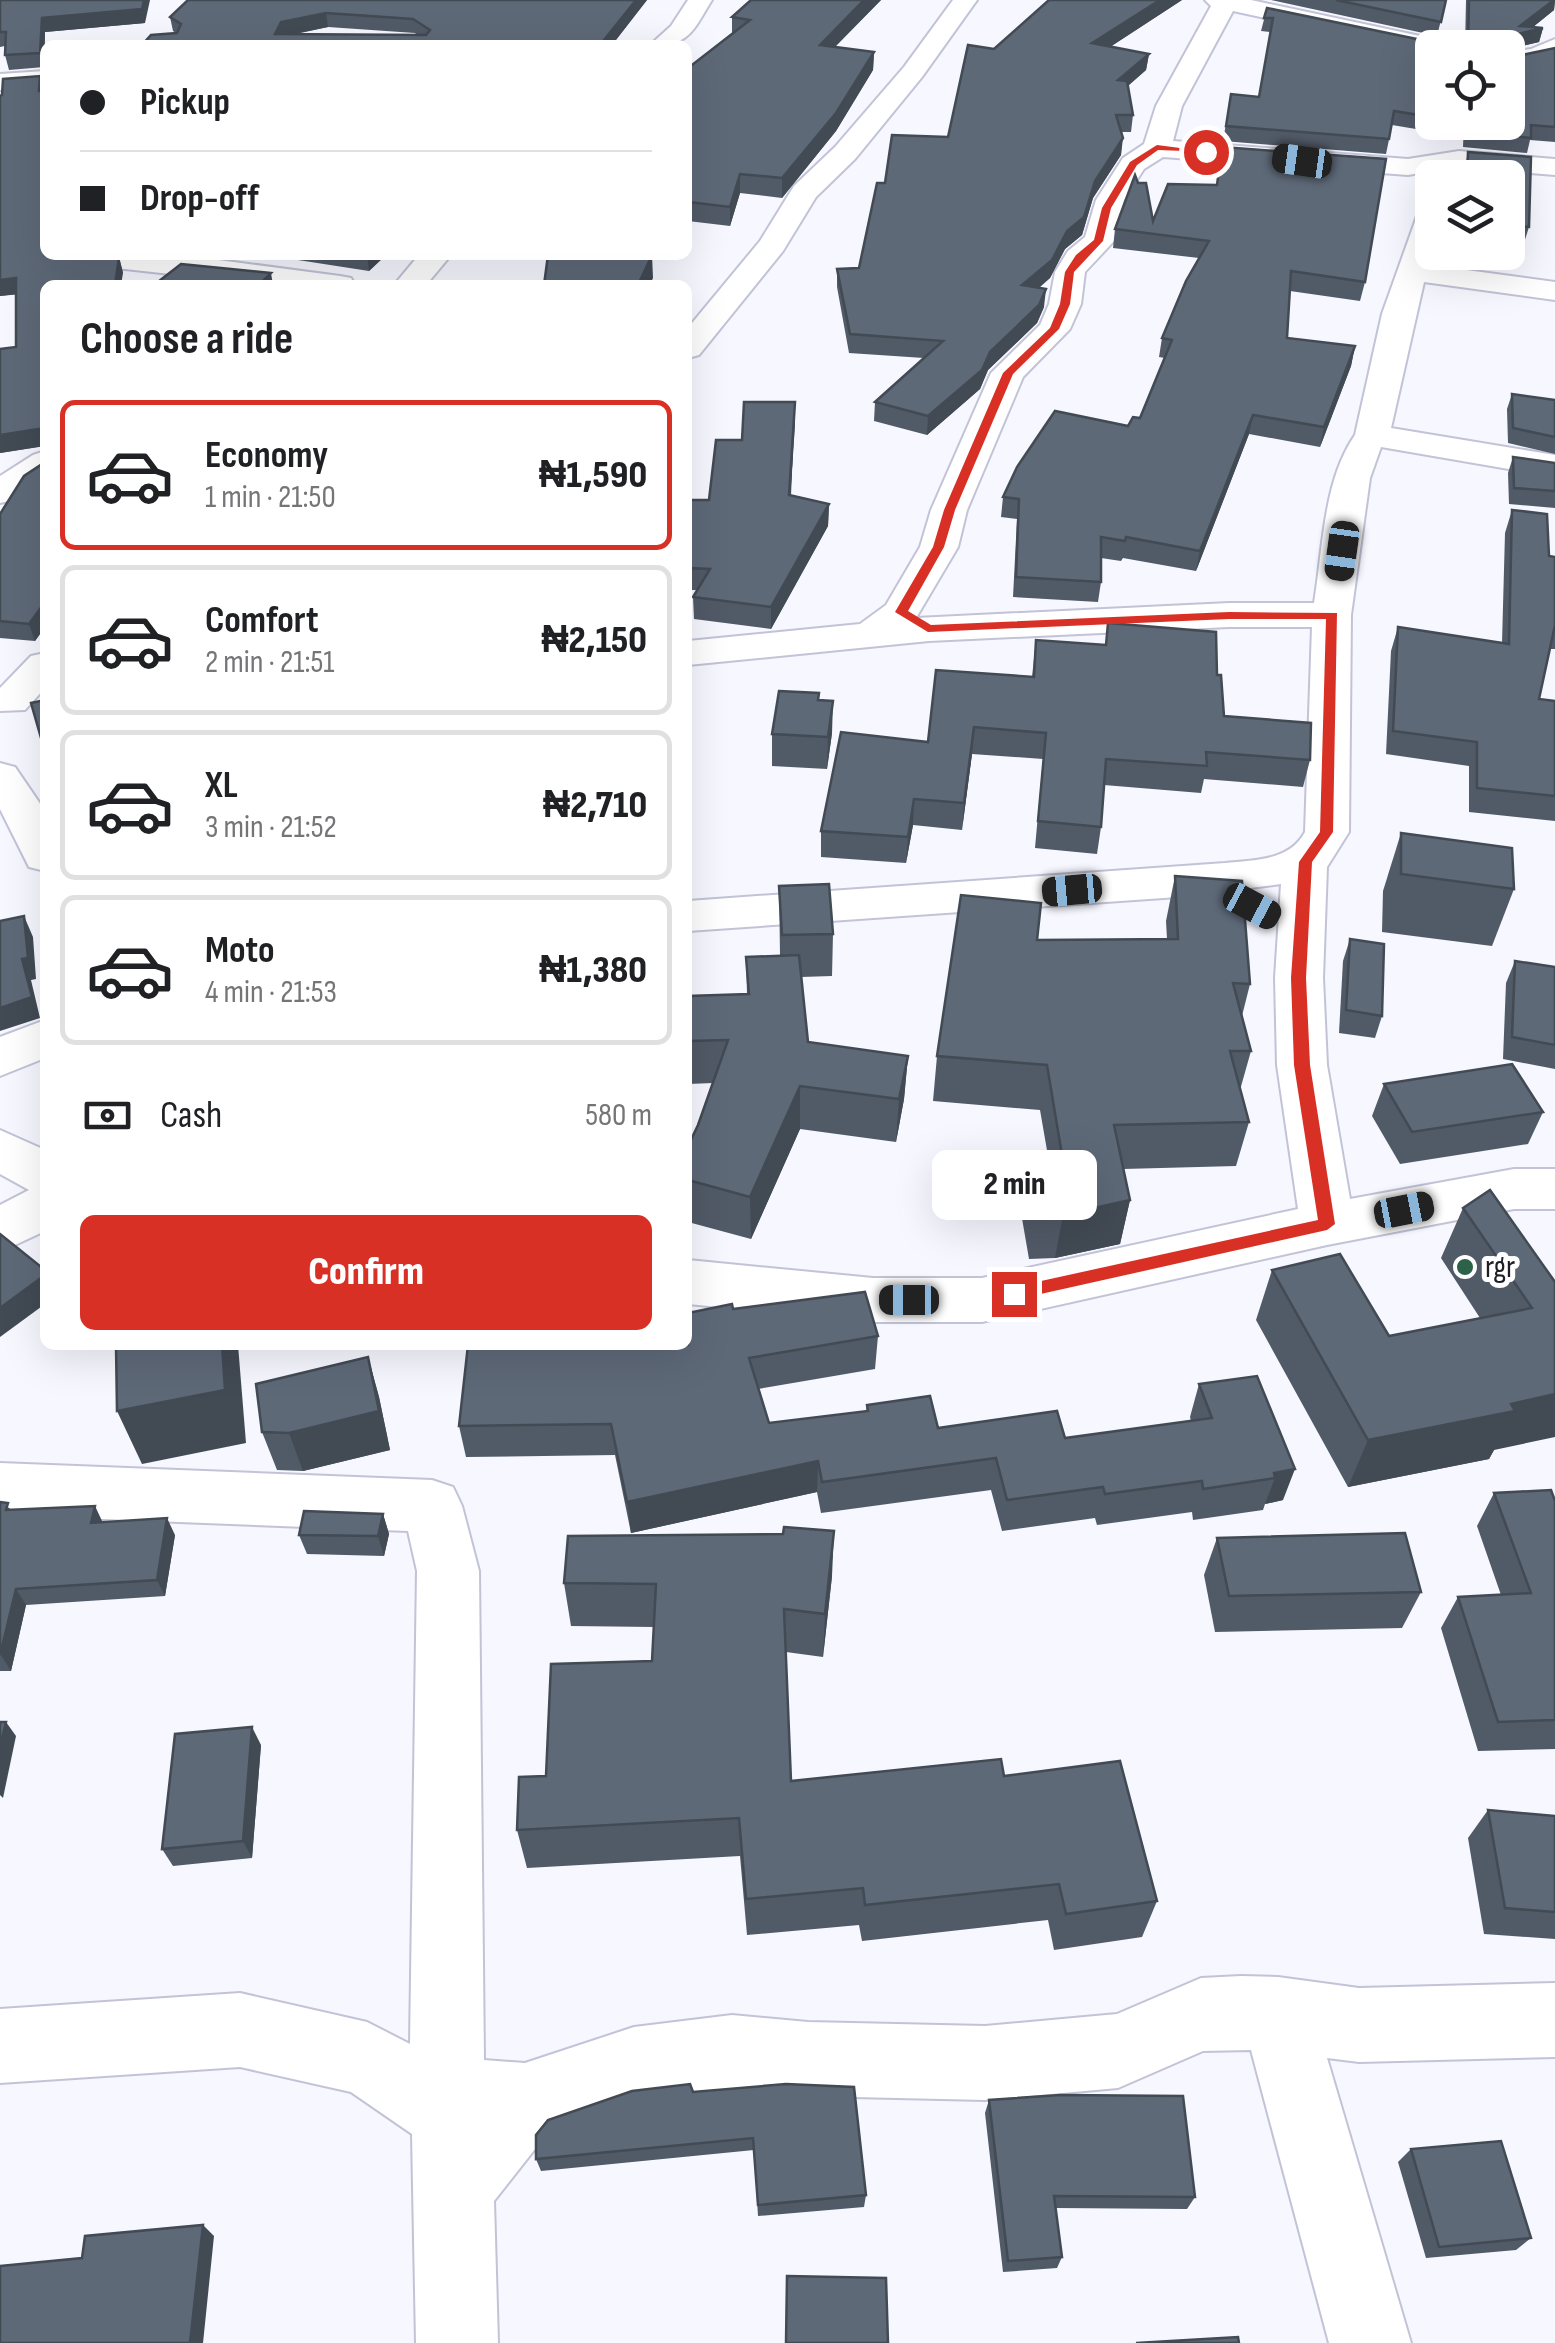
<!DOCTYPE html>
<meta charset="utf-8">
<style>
:root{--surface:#fff;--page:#f6f6f6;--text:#202124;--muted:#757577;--line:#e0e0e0;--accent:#d93025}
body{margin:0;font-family:"Sofia Sans Condensed",sans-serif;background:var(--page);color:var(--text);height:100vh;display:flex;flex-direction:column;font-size:38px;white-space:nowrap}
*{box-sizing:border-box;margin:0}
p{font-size:32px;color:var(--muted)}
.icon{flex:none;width:55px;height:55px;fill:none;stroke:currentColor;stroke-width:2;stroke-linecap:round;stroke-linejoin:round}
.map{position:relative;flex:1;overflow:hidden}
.sheet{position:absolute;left:40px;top:280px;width:652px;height:1070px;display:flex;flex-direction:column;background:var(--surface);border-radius:15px;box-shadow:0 10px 40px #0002}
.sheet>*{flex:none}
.top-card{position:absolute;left:40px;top:40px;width:652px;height:220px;border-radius:15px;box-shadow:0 10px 40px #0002;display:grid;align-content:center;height:220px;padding:0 40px;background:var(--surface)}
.buttons{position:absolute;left:1415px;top:30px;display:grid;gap:20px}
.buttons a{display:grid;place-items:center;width:110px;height:110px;border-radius:15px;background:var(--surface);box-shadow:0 10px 40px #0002;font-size:50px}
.end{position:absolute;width:45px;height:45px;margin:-22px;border:12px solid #d93025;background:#fff;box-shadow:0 0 0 5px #fff}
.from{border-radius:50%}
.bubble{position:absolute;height:70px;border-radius:15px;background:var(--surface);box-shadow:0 10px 40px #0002;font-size:32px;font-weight:800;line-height:70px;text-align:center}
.car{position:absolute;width:30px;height:60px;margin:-30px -15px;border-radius:12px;box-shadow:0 0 8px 2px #0007;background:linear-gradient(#222 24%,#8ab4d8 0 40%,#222 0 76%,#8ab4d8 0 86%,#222 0)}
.top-card b{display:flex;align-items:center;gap:35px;height:95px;font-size:38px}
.top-card b+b{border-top:2px solid var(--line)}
.top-card i{width:25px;height:25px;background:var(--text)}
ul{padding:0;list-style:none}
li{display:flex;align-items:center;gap:30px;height:150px;margin:0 20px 15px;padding:0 20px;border:5px solid var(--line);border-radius:15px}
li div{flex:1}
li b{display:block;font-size:38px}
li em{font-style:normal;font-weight:800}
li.current{border-color:var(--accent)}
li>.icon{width:90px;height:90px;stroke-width:1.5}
h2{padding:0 40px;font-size:45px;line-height:120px}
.pay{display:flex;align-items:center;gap:25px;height:110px;padding:0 40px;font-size:38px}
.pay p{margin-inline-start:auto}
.primary-button{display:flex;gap:20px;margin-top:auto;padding:20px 40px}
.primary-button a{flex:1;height:115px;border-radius:15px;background:var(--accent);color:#fff;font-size:40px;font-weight:800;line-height:115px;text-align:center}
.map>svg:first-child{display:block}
</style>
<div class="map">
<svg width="1555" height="2343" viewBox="0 0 1555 2343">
<rect width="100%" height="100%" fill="#f6f7ff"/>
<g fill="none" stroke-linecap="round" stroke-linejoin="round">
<defs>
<g id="street">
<path d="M688 0H712C692 32 691 45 650 45L671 26Z"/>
<path d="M953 0H977L922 77 855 159 816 197 783 251 699 355 688 358V328L760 241 794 186 835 147 904 67Z"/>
<path d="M1205 0H1251L1439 40 1451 48H1432V54L1233 11 1182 106 1173 141 1408 159 1459 151 1555 159V175L1456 167 1408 175 1163 157 1144 169 1124 200 1114 241 1085 272 1081 304 1070 329 1023 377 967 510 958 547 916 618 1229 603H1314C1323 549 1323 481 1355 435L1382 314 1422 202 1432 199 1433 252 1429 265 1555 282V300L1424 282 1391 428 1555 455V477L1381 447 1370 478 1351 615 1349 832 1327 867 1323 978 1327 1065 1350 1199 1514 1169H1555V1209H1514L1327 1245 982 1322H873L688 1304V1260L873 1278H982L1298 1209 1277 1065 1275 978 1281 884 1178 897 688 931V901L1225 863C1254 860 1290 861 1305 832L1312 627H1229L929 641 688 665V641L860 624 886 605 920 547 931 510 991 373 1040 325 1049 304 1055 272 1068 251 1085 237 1096 200 1123 158 1144 144 1156 106 1211 6Z"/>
<path d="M1555 39V57L1508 68V52L1531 49Z"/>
<path d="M45 71V87L0 90V74Z"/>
<path d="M88 255H181L340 276 351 278 355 285H270L89 265 85 259Z"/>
<path d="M419 255H451L426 285H394Z"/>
<path d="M45 451V478L13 500 0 503V476L33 455Z"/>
<path d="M45 653V688L25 710 0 711V688L31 656Z"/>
<path d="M0 763 15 767 45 811V871L29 867 0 809Z"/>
<path d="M45 1020V1058L0 1076V1037Z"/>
<path d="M0 1130 45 1150V1231L0 1252V1205L29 1190 0 1174Z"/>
<path d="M0 1463 432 1480 453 1487 462 1506 479 1571 484 2060 525 2063 634 2027 732 2015 808 2022 985 2026 1117 2014 1201 1978 1241 1976 1278 1977 1359 1988 1555 1983V2057L1359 2062 1327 2058 1411 2343H1329L1251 2050 1203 2051 1118 2088 985 2100 808 2096 732 2089 634 2101 550 2130 494 2201 498 2343H416L412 2134 351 2092 240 2067 0 2083V2009L240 1993 367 2022 410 2044 417 1571 408 1531 0 1515Z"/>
</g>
</defs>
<use href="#street" stroke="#c2c3d7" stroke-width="4"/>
<use href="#street" fill="#fff" fill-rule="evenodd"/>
</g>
<g fill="#515a67" fill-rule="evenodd">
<path d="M0 0 145 23 45 32 44 67 9 70 5 55V46L0 47Z"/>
<path d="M188 0H647L612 45 176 33 173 31 170 17ZM328 27 415 33 417 35 296 34Z"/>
<path d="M751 0H881L835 47 874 52 873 70 836 131 782 198 740 193 730 226 688 221V68L732 33V17Z"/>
<path d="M1049 0H1182L1110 47 1149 54 1146 70 1128 86 1133 115 1131 132H1122L1121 155 1093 198 1082 235 1065 249 1050 278 1039 288 1044 307 1037 323 988 370 980 389 927 435 874 421 875 402 924 358 849 353 837 287V269L859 268 885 183 948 137 994 49Z"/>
<path d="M1271 0H1446L1437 36Z"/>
<path d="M1466 0H1555L1554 10 1533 27 1543 28 1539 42 1508 49V54L1513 57 1555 48V142L1530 140 1527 153 1463 147 1464 122H1508V48H1465Z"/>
<path d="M1267 8 1432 57 1416 129 1392 125 1386 154 1223 141 1231 94 1259 97 1270 32 1261 31Z"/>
<path d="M0 96 45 255 119 257 123 273 45 285V627L35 641 0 638V514L42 464 44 446 0 453V349L16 347V294L0 296Z"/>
<path d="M1468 152 1531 157 1529 227 1523 246 1508 245V178H1463Z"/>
<path d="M1138 183 1153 221 1365 282 1360 301 1290 291 1287 338 1355 346 1351 366 1320 447 1249 434 1196 571 1123 558 1121 561 1101 558V582L1098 602 1013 597 1017 519 1001 517 1003 497 1140 418 1165 358 1159 357 1162 338 1199 258 1113 248 1115 229Z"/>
<path d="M272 255H386L369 271 272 256Z"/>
<path d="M1512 394 1555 400V454L1508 443 1507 409Z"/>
<path d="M795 402 791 496 829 504 828 526 771 629 694 619 693 597 697 590H688V500H709L742 440Z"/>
<path d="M1513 457 1555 463V508L1509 504 1508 473Z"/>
<path d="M1512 510 1549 556 1555 557V649H1550L1539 699 1555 701V821L1469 812V766L1386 754 1391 651 1398 627 1502 643 1505 533Z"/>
<path d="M1036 640 1217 675 1224 716 1310 760 1303 787 1204 779 1201 793 1104 785 1101 827 1097 854 1035 848 1043 759 972 754 962 830 913 825 906 863 821 857V831L928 742 1032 677Z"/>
<path d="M819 700 832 733 827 769 772 766V734Z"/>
<path d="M1401 833 1514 889 1492 946 1382 932 1383 891Z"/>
<path d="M1175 876 1250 984 1242 1016 1251 1051 1240 1090 1249 1122 1236 1166 1123 1169 1130 1200 1120 1244 1055 1258 1029 1259 1019 1201 1026 1156H1048L1040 1110 933 1101 937 1056 1037 940 1167 939 1166 921Z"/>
<path d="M779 886 833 934 832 976 801 977 808 1042 908 1056 904 1099 896 1142 800 1129 751 1239 688 1222V1146L698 1125 713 1083 688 1084V996L747 994 746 957 780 955Z"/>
<path d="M1350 939 1382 1016 1375 1038 1339 1033 1343 961Z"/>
<path d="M1515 961 1555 967V1069L1503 1059 1506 983Z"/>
<path d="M1384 1084 1543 1112 1528 1144 1400 1164 1372 1116Z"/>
<path d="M1463 1208 1555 1282 1494 1450 1489 1459 1348 1487 1256 1320 1272 1270 1389 1336 1480 1318 1441 1258Z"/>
<path d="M733 1309 878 1336 875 1369 758 1389 769 1423 866 1412 867 1405 938 1428 1065 1438 1191 1421 1190 1417 1199 1384 1257 1376 1283 1500 1265 1504 1263 1510 1193 1520 1192 1512 1097 1525 1095 1518 1002 1531 991 1490 821 1513 817 1492 631 1533 615 1455 466 1457 459 1426 688 1345Z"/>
<path d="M368 1357 379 1397 390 1450 303 1471 277 1470 262 1432Z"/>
<path d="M1494 1493 1555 1501V1749L1478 1751 1441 1628 1458 1597 1501 1595 1477 1526Z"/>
<path d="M0 1502 12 1510 103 1522 175 1535 165 1596 26 1605 11 1671H0Z"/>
<path d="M383 1514 389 1534 384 1556 307 1554 299 1535Z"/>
<path d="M1217 1538 1421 1592 1402 1628 1215 1632 1204 1575Z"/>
<path d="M832 1576 823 1657 786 1652 791 1781 1004 1776 1157 1901 1142 1937 1054 1950 1048 1920 862 1941 859 1925 747 1935 740 1856 527 1868 517 1830 546 1776 652 1661 654 1627 571 1626 564 1583Z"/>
<path d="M261 1745 252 1858 173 1866 162 1849Z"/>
<path d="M1488 1810 1555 1816V1939L1484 1934 1468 1838Z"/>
<path d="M693 2092 866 2195 864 2207 758 2216 754 2150 541 2171 536 2159Z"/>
<path d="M989 2100 1195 2197 1187 2209 1056 2208 1062 2257 1057 2268 1003 2272 985 2113Z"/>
<path d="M1411 2149 1531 2238 1516 2250 1426 2258 1398 2162Z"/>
</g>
<g fill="#424a54">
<path d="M144 0H150L145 23 45 32 44 67 40 53 42 18Z"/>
<path d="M636 0H647L612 45H600Z"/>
<path d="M864 0H881L819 63 820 45Z"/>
<path d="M1160 0H1182L1090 60 1092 43Z"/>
<path d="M1554 0H1555L1554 10 1528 31 1543 28 1539 42 1508 49 1509 36Z"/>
<path d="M326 13 328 27 283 36 275 34 281 22Z"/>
<path d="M874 52 873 70 836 131 782 198V178Z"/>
<path d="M1149 54 1146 70 1116 96 1118 80Z"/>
<path d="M1123 138 1121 155 1093 198 1082 235 1065 249 1050 278 1020 303 1022 285Z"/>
<path d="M740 174V193L730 226V207Z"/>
<path d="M367 255H386L369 271Z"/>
<path d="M652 255 653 278 650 285H638Z"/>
<path d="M119 257 123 273 121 285H115Z"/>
<path d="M271 273 273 285H259Z"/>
<path d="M16 278 21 294 0 296V280Z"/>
<path d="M1046 289 1044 307 1037 323 988 370 980 389 927 435 928 416 990 352Z"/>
<path d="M1355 346 1351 366 1320 447 1324 427Z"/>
<path d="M795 402V424L789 517V495Z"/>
<path d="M1253 415 1249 434 1196 571 1200 551Z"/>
<path d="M45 428V446L0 453V435Z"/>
<path d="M829 504 828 526 771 629V607Z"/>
<path d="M45 602V627L35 641 29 624Z"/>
<path d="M833 701 832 733 827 769 828 737Z"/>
<path d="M974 727 972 754 962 830 964 803Z"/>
<path d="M914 799 913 825 906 863 908 837Z"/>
<path d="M690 869 691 897 688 900V871Z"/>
<path d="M24 916 33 937 36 979 31 980 40 1018 0 1031V1008L22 959Z"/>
<path d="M908 1056 904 1099 896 1142 899 1099Z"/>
<path d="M800 1086V1129L751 1239 750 1197Z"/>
<path d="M1130 1200 1120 1244 1055 1258 1063 1215Z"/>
<path d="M45 1275V1304L0 1337V1308Z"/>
<path d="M222 1345H238L246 1443 142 1464 117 1411Z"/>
<path d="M368 1357 379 1397 390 1450 303 1471 289 1433Z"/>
<path d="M1555 1394V1437L1494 1450 1489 1459 1348 1487 1368 1440 1511 1404Z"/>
<path d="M818 1461 817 1492 631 1533 627 1502Z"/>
<path d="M1295 1469 1283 1500 1265 1504 1275 1478 1274 1473Z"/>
<path d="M95 1506 103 1523H91Z"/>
<path d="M383 1514 389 1534 384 1556 378 1536Z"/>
<path d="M167 1518 175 1535 165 1596 157 1580Z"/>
<path d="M834 1531 832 1576 823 1657 825 1614Z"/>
<path d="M16 1589 26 1605 11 1671 1 1655Z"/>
<path d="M6 1722 16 1736 3 1798 0 1795V1747Z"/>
<path d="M252 1727 261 1745 252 1858 243 1841Z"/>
<path d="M203 2225 214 2236 203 2343H190Z"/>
</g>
<g fill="#5e6978" stroke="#424a54" stroke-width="2.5" fill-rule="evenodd">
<path d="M0 0H144L142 9 42 18 40 53 5 55 6 32H0Z"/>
<path d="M188 0H636L600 45H142L151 35 177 33 181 24 170 17ZM326 13 413 19 430 30 426 35 275 34 281 22Z"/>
<path d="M751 0H864L820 45 874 52 836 113 782 178 740 174 730 207 688 202V68L750 20 732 17Z"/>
<path d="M1049 0H1160L1092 43 1149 54 1118 80 1127 81 1133 115H1116L1123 138 1095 181 1084 217 1067 231 1052 260 1022 285 1046 289 1039 305 990 352 982 370 928 416 875 402 943 341 850 334 837 269 859 268 877 183H885L892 135 948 137 968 45 994 49Z"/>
<path d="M1336 0H1446L1441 22Z"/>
<path d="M1469 0H1554L1520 26 1543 28 1509 36 1508 54 1513 57 1555 48V127L1531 125V138L1467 132V122H1508V48H1468Z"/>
<path d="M1267 8 1436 43 1435 48H1432V57L1419 115 1394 111 1389 139 1226 126 1231 94 1259 97 1273 18H1264Z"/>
<path d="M40 76 39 91H45V255H102L119 257 115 285H45V428L0 435V349L16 347V278L0 280V96L2 95 3 79Z"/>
<path d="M1222 147 1386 159 1365 282 1291 271 1287 338 1355 346 1324 427 1253 415 1200 551 1126 537 1125 541 1101 537V582L1016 577 1019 499 1003 497 1017 467 1055 411 1128 426 1133 417 1140 418 1172 340 1162 338 1186 281 1209 241 1115 229 1135 175 1138 183H1146L1153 221 1168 184 1217 185Z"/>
<path d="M1468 152 1531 157 1529 227 1508 225V178H1467Z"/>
<path d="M548 255H652L638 285H544Z"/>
<path d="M181 264 271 273 259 285H154Z"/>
<path d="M1512 394 1555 400V437L1513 428Z"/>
<path d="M744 402H795L789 495 829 504 771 607 693 597 710 569 688 568V500H709L716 440H742Z"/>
<path d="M45 444V586L43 590H45V602L29 624 0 621V514L24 476 42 464Z"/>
<path d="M1513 457 1555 463V491L1514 488Z"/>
<path d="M1512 510 1547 514 1549 556 1555 557V625L1539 699 1555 701V796L1477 788V742L1393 731 1398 627 1509 644Z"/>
<path d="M1108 623 1216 632 1217 675H1221L1224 716 1311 723 1310 760 1206 752 1207 766 1106 759 1101 827 1038 821 1046 733 974 727 964 803 914 799 908 837 821 831 841 732 928 742 936 670 1034 677 1036 640 1106 645Z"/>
<path d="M779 691 819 693 818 700 833 701 828 737 772 734Z"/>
<path d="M45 700V752L31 703Z"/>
<path d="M1401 833 1512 848 1514 889 1401 874Z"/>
<path d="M1175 876 1242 881 1250 984 1233 983 1251 1051H1230L1249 1122 1114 1125 1130 1200 1063 1215 1036 1216 1026 1156 1062 1155 1047 1065 937 1056 961 895 1041 903 1037 940 1178 939Z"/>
<path d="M829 884 833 934 782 935 779 886Z"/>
<path d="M24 916 28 958 22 959 32 997 0 1008V921Z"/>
<path d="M1350 939 1384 944 1382 1016 1346 1010Z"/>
<path d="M799 955 808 1042 908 1056 899 1099 800 1086 750 1197 688 1180V1146L698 1125 728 1040 688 1041V996L749 994 746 957Z"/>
<path d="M1515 961 1555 967V1045L1512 1037Z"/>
<path d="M1512 1064 1543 1112 1412 1132 1384 1084Z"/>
<path d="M1490 1190 1555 1282V1394L1511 1404 1515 1411 1368 1440 1272 1270 1340 1254 1389 1336 1532 1308 1463 1208Z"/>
<path d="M0 1234 45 1270V1275L0 1308Z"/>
<path d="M865 1292 878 1336 749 1358 769 1423 868 1411 867 1405 930 1396 938 1428 1057 1411 1065 1438 1212 1418 1199 1384 1257 1376 1295 1469 1274 1473 1275 1478 1203 1489 1202 1481 1105 1494 1103 1487 1007 1500 996 1458 822 1482 818 1461 627 1502 611 1424 459 1426 468 1345H688V1313L732 1304 733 1309Z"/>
<path d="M116 1345H222L225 1390 117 1411Z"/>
<path d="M368 1357 379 1411 289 1433 262 1432 256 1384Z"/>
<path d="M1551 1490 1555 1501V1720L1498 1722 1458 1597 1531 1593 1494 1493Z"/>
<path d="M0 1502 8 1503 6 1510 95 1506 91 1523 167 1518 157 1580 16 1589 0 1655Z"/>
<path d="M304 1511 383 1514 378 1536 299 1535Z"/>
<path d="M784 1527 834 1531 825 1614 784 1609 791 1781 1001 1759 1004 1776 1120 1761 1157 1901 1066 1914 1059 1884 865 1905 863 1888 746 1899 739 1818 517 1830 519 1777 546 1776 551 1664 652 1661 656 1584 564 1583 568 1536 783 1534Z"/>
<path d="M1405 1533 1421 1592 1229 1596 1217 1538Z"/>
<path d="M0 1722H6L0 1747Z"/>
<path d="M252 1727 243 1841 162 1849 175 1734Z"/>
<path d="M1488 1810 1555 1816V1912L1505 1908Z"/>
<path d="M690 2084 693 2092 786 2084 854 2087 866 2195 758 2205 753 2138 536 2159V2135L548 2120 632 2091Z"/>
<path d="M1060 2095 1183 2096 1195 2197 1054 2196 1062 2257 1008 2261 989 2100Z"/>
<path d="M1501 2141 1531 2238 1439 2247 1411 2149Z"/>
<path d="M203 2225 190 2343H0V2266L82 2258 85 2236Z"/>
<path d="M787 2276 886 2278 888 2343H786Z"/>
<path d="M1238 2337 1239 2343H1136Z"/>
</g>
<path fill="#d93025" d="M1157 145 1211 152 1158 150 1137 165 1111 208 1103 241 1074 272 1070 304 1059 329 1013 374 955 510 944 547 908 611 931 625 1229 612 1337 613 1333 832 1312 862 1306 978 1310 1065 1335 1224 1327 1230 1014 1300 1006 1294 1014 1287 1318 1220 1294 1065 1291 978 1299 862 1320 832 1326 619H1229L928 632 895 612 933 547 944 510 1003 373 1050 328 1060 304 1065 272 1076 255 1094 240 1102 208 1130 162Z"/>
<circle fill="#2c6249" stroke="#fff" stroke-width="4" cx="1465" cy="1267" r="10"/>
<g text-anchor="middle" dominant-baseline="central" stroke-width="10" stroke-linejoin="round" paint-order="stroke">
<g font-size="32" fill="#1e1f26" stroke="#fff" text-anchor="start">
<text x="1485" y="1267">rgr</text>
</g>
</g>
</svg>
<div class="buttons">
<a><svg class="icon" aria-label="locate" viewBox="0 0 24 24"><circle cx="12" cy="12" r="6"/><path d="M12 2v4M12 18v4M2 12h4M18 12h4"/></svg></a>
<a><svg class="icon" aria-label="layers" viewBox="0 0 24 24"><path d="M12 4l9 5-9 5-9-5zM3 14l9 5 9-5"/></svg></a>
</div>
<i class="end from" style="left:1206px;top:152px"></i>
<i class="end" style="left:1014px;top:1294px"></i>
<div class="bubble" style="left:932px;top:1150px;width:165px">2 min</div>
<i class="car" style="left:1302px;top:161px;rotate:278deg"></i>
<i class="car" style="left:1342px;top:551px;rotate:188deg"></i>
<i class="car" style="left:1072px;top:890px;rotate:265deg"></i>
<i class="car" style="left:1252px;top:906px;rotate:118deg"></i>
<i class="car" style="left:1404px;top:1210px;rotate:79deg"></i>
<i class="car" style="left:909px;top:1300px;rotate:270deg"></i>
<div class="top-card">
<b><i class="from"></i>Pickup</b>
<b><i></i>Drop-off</b>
</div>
<section class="sheet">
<h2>Choose a ride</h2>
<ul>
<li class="current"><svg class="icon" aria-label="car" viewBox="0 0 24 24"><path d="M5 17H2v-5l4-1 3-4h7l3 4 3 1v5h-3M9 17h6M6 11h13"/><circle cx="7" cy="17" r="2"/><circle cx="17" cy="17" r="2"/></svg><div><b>Economy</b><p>1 min · 21:50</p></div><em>₦1,590</em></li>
<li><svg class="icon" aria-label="car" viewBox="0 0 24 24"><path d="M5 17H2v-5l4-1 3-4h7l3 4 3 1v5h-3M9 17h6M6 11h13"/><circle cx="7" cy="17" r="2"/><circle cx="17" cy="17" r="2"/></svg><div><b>Comfort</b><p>2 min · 21:51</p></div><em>₦2,150</em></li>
<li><svg class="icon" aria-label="car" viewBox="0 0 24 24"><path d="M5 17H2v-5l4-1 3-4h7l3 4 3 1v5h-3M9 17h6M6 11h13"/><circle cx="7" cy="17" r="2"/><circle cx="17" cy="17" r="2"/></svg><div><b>XL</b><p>3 min · 21:52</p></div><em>₦2,710</em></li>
<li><svg class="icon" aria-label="car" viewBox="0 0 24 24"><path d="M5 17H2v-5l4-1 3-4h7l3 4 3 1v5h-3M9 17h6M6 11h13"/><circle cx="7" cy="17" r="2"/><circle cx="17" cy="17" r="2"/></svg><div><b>Moto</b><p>4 min · 21:53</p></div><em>₦1,380</em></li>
</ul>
<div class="pay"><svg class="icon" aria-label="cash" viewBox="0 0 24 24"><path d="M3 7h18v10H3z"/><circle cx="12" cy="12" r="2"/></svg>Cash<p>580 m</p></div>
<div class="primary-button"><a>Confirm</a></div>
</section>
</div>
